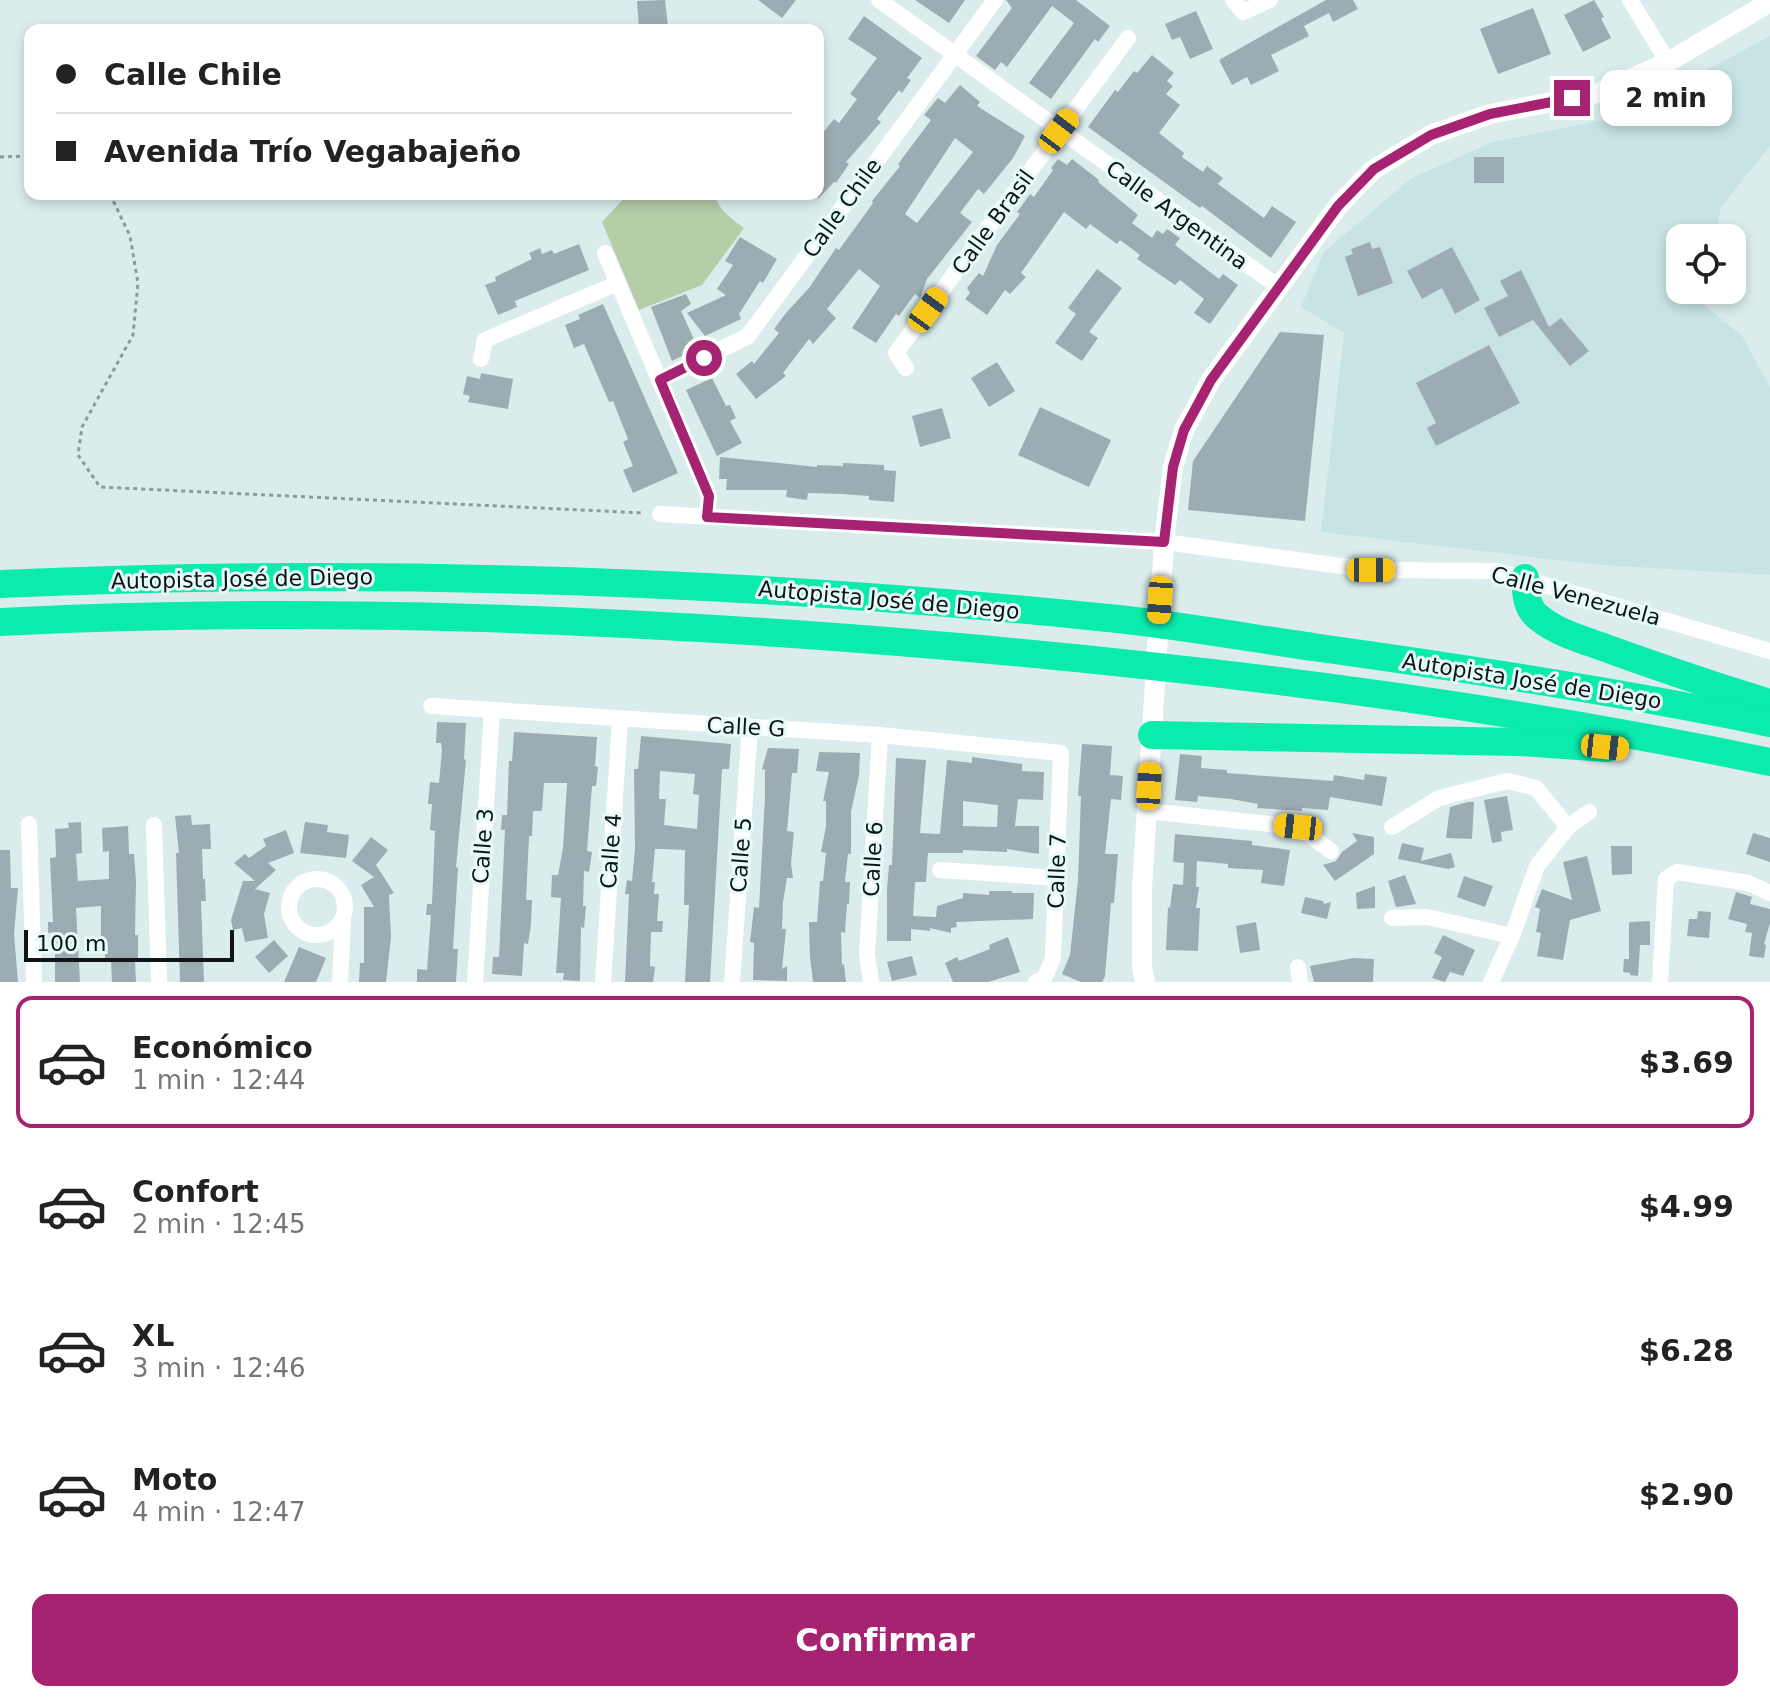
<!DOCTYPE html>
<html lang="es">
<meta charset="utf-8">
<style>
:root{--surface:#fff;--page:#f6f6f6;--text:#222;--muted:#767676;--line:#e0e0e0;--accent:#a52370}
body{margin:0;font-family:"DejaVu Sans",sans-serif;background:var(--page);color:var(--text);height:100vh;display:flex;flex-direction:column;font-size:30px;white-space:nowrap}
*{box-sizing:border-box;margin:0}
p{font-size:26px;color:var(--muted)}
.icon{flex:none;width:44px;height:44px;fill:none;stroke:currentColor;stroke-width:2;stroke-linecap:round;stroke-linejoin:round}
.map{position:relative;height:982px;overflow:hidden}
.details{display:flex;flex-direction:column;background:var(--surface);flex:1}
.details>*{flex:none}
.top-card{position:absolute;left:24px;top:24px;width:800px;height:176px;border-radius:16px;box-shadow:0 4px 12px #0003;display:grid;align-content:center;height:176px;padding:0 32px;background:var(--surface)}
.buttons{position:absolute;left:1666px;top:224px;display:grid;gap:16px}
.buttons a{display:grid;place-items:center;width:80px;height:80px;border-radius:16px;background:var(--surface);box-shadow:0 4px 12px #0003;font-size:40px}
.scale{position:absolute;left:24px;bottom:20px;width:210px;box-sizing:border-box;padding-left:8px;border:4px solid #0e1515;border-top:0;font-size:22px;line-height:28px;white-space:nowrap;color:#0e1515;-webkit-text-stroke:6px #e7fafa;paint-order:stroke}
.end{position:absolute;width:36px;height:36px;margin:-18px;border:10px solid #a52370;background:#fff;box-shadow:0 0 0 4px #fff}
.from{border-radius:50%}
.bubble{position:absolute;height:56px;border-radius:16px;background:var(--surface);box-shadow:0 4px 12px #0003;font-size:26px;font-weight:600;line-height:56px;text-align:center}
.car{position:absolute;width:24px;height:48px;margin:-24px -12px;border-radius:10px;box-shadow:0 0 6px 2px #0007;background:linear-gradient(#f5c518 24%,#345 0 40%,#f5c518 0 76%,#345 0 86%,#f5c518 0)}
.top-card b{display:flex;align-items:center;gap:28px;height:76px;font-size:30px}
.top-card b+b{border-top:2px solid var(--line)}
.top-card i{width:20px;height:20px;background:var(--text)}
ul{padding:14px 0 0;list-style:none}
li{display:flex;align-items:center;gap:24px;height:132px;margin:0 16px 12px;padding:0 16px;border:4px solid transparent;border-radius:16px}
li div{flex:1}
li b{display:block;font-size:30px}
li em{font-style:normal;font-weight:600}
li.active{border-color:var(--accent)}
li>.icon{width:72px;height:72px;stroke-width:1.5}
.primary-button{display:flex;gap:16px;margin-top:auto;padding:16px 32px}
.primary-button a{flex:1;height:92px;border-radius:16px;background:var(--accent);color:#fff;font-size:32px;font-weight:600;line-height:92px;text-align:center}
.map>svg:first-child{display:block}
</style>
<div class="map">
<svg width="1770" height="982" viewBox="0 0 1770 982">
<rect width="100%" height="100%" fill="#daedec"/>
<path fill="#c7e3e3" d="M1770 36V146L1721 207 1715 238H1680V290H1706L1703 304 1742 336 1770 387V575L1601 565 1321 532 1344 333 1301 307 1324 252 1412 178 1493 142 1604 120 1709 69Z"/>
<path fill="#b6cda8" d="M628 194H715C718 210 732 219 744 228L702 285 639 310 602 222Z"/>
<g fill="#9dacb3" fill-rule="evenodd">
<path d="M665 0 668 26 639 30 637 1Z"/>
<path d="M758 0H796L782 18Z"/>
<path d="M915 0H965L949 23Z"/>
<path d="M1006 0H1076L1110 26 1098 42 1095 39 1051 99 1029 83 1074 23 1052 6 1007 67 1001 62 995 70 976 56 1012 8Z"/>
<path d="M1326 0H1353L1358 9 1333 22 1329 13 1304 26 1309 36 1271 55 1279 71 1251 85 1247 77 1232 85 1219 60Z"/>
<path d="M1594 0 1604 17 1601 18 1611 38 1583 52 1564 15Z"/>
<path d="M1533 8 1551 54 1498 74 1480 29Z"/>
<path d="M1196 11 1213 49 1190 59 1180 37 1172 40 1165 24Z"/>
<path d="M864 16 922 58 907 78 911 80 902 93 899 90 877 119 881 122 846 162 849 164 836 183 834 182 818 199V147L824 138 821 135 834 119 839 123 857 99 850 94 877 58 848 39Z"/>
<path d="M1152 55 1174 73 1167 81 1173 86 1166 94 1180 105 1159 133 1184 153 1182 157 1203 172 1207 166 1223 178 1218 184 1264 218 1272 206 1296 222 1271 258 1202 206 1200 208 1088 127 1115 90 1118 92 1134 71 1137 73Z"/>
<path d="M960 85 980 102 977 106 1025 136 1013 158 984 194 978 189 960 213 972 222 927 279 920 298 915 294 899 316 896 314 876 343 852 328 880 286 859 269 827 309 836 318 813 344 809 339 783 373 786 376 756 399 736 374 752 361 754 364 779 333 774 329 786 313 809 288 836 248 839 250 873 203 872 201 900 166 898 164 931 120 924 115 938 98 945 103ZM955 138 973 152 917 223 905 214Z"/>
<rect x="1474" y="157" width="30" height="26"/>
<path d="M1058 159 1067 165 1072 159 1099 180 1098 182 1138 215 1132 223 1152 238 1157 230 1163 234 1167 229 1180 238 1175 245 1219 279 1223 274 1238 285 1210 324 1194 313 1204 299 1180 280 1175 285 1137 259 1140 255 1120 240 1117 244 1090 224 1086 229 1064 212 1021 273 1026 277 1010 294 1005 290 987 315 965 299 970 293 967 288 979 273 983 276 997 245 1020 214 1017 212 1030 194 1034 197 1053 170 1051 168Z"/>
<path d="M740 237 777 259 763 283 760 281 739 314 741 319 705 336 687 313 726 295 717 289 733 265 725 261Z"/>
<path d="M1370 242 1372 249 1380 247 1393 283 1358 296 1345 257 1353 254 1351 249Z"/>
<path d="M579 244 589 270 515 301 517 307 498 315 485 285 496 281 495 277 532 259 529 253 540 248 542 254 552 250 554 254Z"/>
<path d="M1452 247 1480 300 1455 314 1442 288 1422 299 1407 271Z"/>
<path d="M1097 269 1122 288 1089 332 1098 338 1082 361 1055 343 1076 314 1068 308Z"/>
<path d="M1521 270 1549 327 1561 318 1589 351 1570 366 1533 320 1499 337 1484 308 1508 296 1500 281Z"/>
<path d="M686 294 691 304 681 311 698 348 672 361 651 307Z"/>
<path d="M603 304 678 473 633 493 623 470 633 466 623 442 628 439 613 401 609 402 584 344 574 348 565 325 580 319 578 315Z"/>
<path d="M1280 332 1324 335 1305 521 1188 510 1193 461Z"/>
<path d="M1489 345 1520 403 1436 446 1427 428 1436 423 1416 383Z"/>
<path d="M997 362 1015 391 989 407 971 378Z"/>
<path d="M481 373 513 379 508 409 468 402 470 396 463 394 467 376 480 379Z"/>
<path d="M712 378 726 406 730 405 736 418 730 421 742 443 717 456 686 390Z"/>
<path d="M1040 407 1111 440 1089 487 1018 455Z"/>
<path d="M942 408 951 438 920 447 912 416Z"/>
<path d="M720 457 817 467V465L843 466V463L884 465V470L896 471 894 502 869 500V496L842 494 808 493 807 500 786 497 787 490H726L727 479H719Z"/>
<path d="M437 722 466 723 464 759 466 760 456 867 458 868 453 949H458L456 982H417V969L427 970 431 915H426L427 904H432L435 831 430 830 432 804H428L430 782 439 783 442 750 441 743H436Z"/>
<path d="M514 732 597 737 595 766 598 767 596 786H592L587 851 592 852 589 872 584 871 583 906H586L584 928 581 927 580 981 563 980 564 973H556L561 898 551 897 552 875H558L563 848 567 783H544L542 811H533L532 836H529L526 900H532L531 924 528 944 524 943 522 976 492 974 493 957H499L505 830H501L502 815H507L509 761H512Z"/>
<path d="M641 736 731 744 729 769H722L710 982H685L689 905H684L685 850 664 849H655L652 882H655L654 894H659L657 921H663L662 932H651L650 966 655 967 653 982H625L629 894H625L627 880 632 881 635 848 634 769H638ZM660 771 695 774 693 794 699 795 697 829 664 825 666 799H659Z"/>
<path d="M1082 744 1112 746 1110 775 1123 776 1121 800 1111 799 1108 827 1105 854H1118L1114 903H1111L1105 976 1102 982H1081L1062 974 1070 955 1078 880 1081 796H1078Z"/>
<path d="M768 748 799 749 797 773H792L787 831 794 832 791 863 793 878H787L783 902 782 929H786L782 969 787 966V981L753 980 754 943 750 942 754 907 759 908 765 797V770L762 769Z"/>
<path d="M819 752 860 753 859 775 851 812V854H848L845 882H850L849 904H847L845 933 841 932 842 965 844 964 846 982H813L810 957 809 922H817L820 881H823L826 853 821 852 826 826V801H823L829 772 816 771Z"/>
<path d="M1180 754 1202 756 1201 768 1227 770V773L1333 781 1334 775 1364 780 1365 774 1387 777 1382 806 1330 797 1328 810 1302 808V811L1257 808 1258 804 1231 799 1198 796 1197 802 1175 800Z"/>
<path d="M972 757 1022 764V771L1044 772 1043 800 1018 799 1015 826H1039V854L1007 849V852L963 850V853H928L926 882H915L913 916 936 917 937 906 963 898V893L989 895V891H1012V893H1034L1033 919 956 922 957 927 951 928V933L930 928V931L911 929V941H887V889L889 865H892L896 758 926 760 920 833 940 834 947 760 972 763ZM963 801 998 805 997 827 963 826Z"/>
<path d="M1507 796 1513 830 1501 832 1502 841 1492 843 1484 800Z"/>
<path d="M1468 802H1474L1472 839 1446 838 1450 807Z"/>
<path d="M191 815 192 825 210 824 211 849H202L203 879H205L206 901H201L204 982H180L176 853H179L175 816Z"/>
<path d="M81 822 82 853 76 854 78 881 109 879V851L103 852 102 828 128 826 129 854H134L136 881 135 935H138V961H135L136 982H112L111 961H105V945H101V906L76 908 80 982H55V932L48 933V922H53L50 858 56 857 55 829 69 828 68 823Z"/>
<path d="M305 822 328 825 327 832 349 835 346 858 300 853Z"/>
<path d="M286 830 294 853 268 863 276 870 255 889 270 893 264 914 268 938 245 942 242 928 233 930 231 920 243 881H255L234 863 245 854 249 858 266 846 263 839Z"/>
<path d="M1352 833 1374 837V854L1335 881 1323 865 1336 861 1342 852 1357 841Z"/>
<path d="M1753 833 1770 838V862L1746 854Z"/>
<path d="M1175 834 1252 841V845L1290 850 1284 886 1261 883 1263 870 1228 868V864L1197 861 1196 887H1199L1196 908H1200L1198 951 1166 950 1168 907 1170 908 1173 884 1183 885 1184 863 1173 862Z"/>
<path d="M371 837 388 850 376 865 394 893 389 895 391 937 386 982H359L360 963H364V907H374L361 885 374 877 352 861Z"/>
<path d="M1402 843 1424 848 1421 861 1451 853 1455 867 1448 869 1398 859Z"/>
<path d="M1611 846H1632V874L1612 875Z"/>
<path d="M0 850H10L11 888H18L14 934 18 982H0Z"/>
<path d="M1587 856 1601 911 1570 920 1563 960 1537 956 1541 933 1536 932 1540 909 1535 907 1542 889 1572 900 1563 862Z"/>
<path d="M1405 875 1416 904 1396 907 1388 881Z"/>
<path d="M1464 876 1493 886 1485 907 1457 897Z"/>
<path d="M1375 886V908L1357 909 1356 893Z"/>
<path d="M1736 892 1752 897 1750 904 1770 909V923L1764 944 1766 945 1764 958 1749 956 1752 933 1745 932 1747 924 1728 919Z"/>
<path d="M1305 897 1323 901 1324 904 1331 902 1327 919 1301 913Z"/>
<path d="M1698 911 1711 912 1709 938 1687 936 1689 919H1697Z"/>
<path d="M1650 921V945H1640L1638 976 1630 975V973L1623 972 1624 959H1629V922Z"/>
<path d="M1256 922 1260 950 1240 953 1236 926Z"/>
<path d="M1443 935 1475 950 1463 976 1450 972 1445 982 1432 978 1442 957 1434 953Z"/>
<path d="M1008 937 1020 972 988 982H953L945 963 957 957 959 961 990 949 989 945Z"/>
<path d="M274 940 288 956 269 973 255 957Z"/>
<path d="M299 947 326 958 316 982H284Z"/>
<path d="M912 956 917 975 892 981 887 962Z"/>
<path d="M1353 958 1374 959 1373 982H1314L1310 966Z"/>
</g>
<g fill="none" stroke-linecap="round" stroke-linejoin="round">
<g stroke="#8c9a9a" stroke-width="3" stroke-dasharray="4 4" stroke-linecap="butt">
<path d="M0 157 30 156"/>
<path d="M110 194 130 236 138 283 133 335 82 427 78 455 100 487 644 513"/>
</g>
<g stroke="#fff" stroke-width="16">
<path d="M879 0 1280 288"/>
<path d="M1233 0 1243 12 1270 0"/>
<path d="M1630 0 1668 62"/>
<path d="M605 253 709 496 707 517"/>
<path d="M481 359 485 340 618 283"/>
<path d="M906 368 896 353 1128 38"/>
<path d="M660 380 748 336 995 0"/>
<path d="M660 514 1164 542 1371 570 1497 571 1770 651"/>
<path d="M431 706 880 735 1061 753 1053 958 1044 979 1036 982"/>
<path d="M1148 811 1298 827 1331 851"/>
<path d="M29 824 34 982"/>
<path d="M154 825 159 982"/>
<path d="M1392 827 1439 798 1507 781 1536 788 1568 827"/>
<path d="M940 870 1058 878"/>
<circle cx="317" cy="907" r="28"/>
<path d="M1392 918 1427 917 1512 936"/>
<path d="M1298 967 1300 982"/>
<path d="M340 982 343 920"/>
<path d="M475 982 492 710"/>
<path d="M603 982 620 720"/>
<path d="M732 982 750 727"/>
<path d="M871 982 867 954 880 735"/>
<path d="M1491 982 1512 936 1537 866 1568 827 1589 812"/>
<path d="M1660 982 1666 879 1677 872 1748 883 1770 893"/>
</g>
<path stroke="#fff" stroke-width="20" d="M1145 982 1142 967V887L1164 542 1173 467 1184 430 1211 380 1338 206 1374 169 1431 135 1490 114 1599 93 1668 62 1770 2"/>
<g stroke="#0aebac" stroke-width="28">
<path d="M1525 578C1526 592 1526 608 1538 617 1558 634 1588 641 1611 650 1664 669 1716 687 1770 703"/>
<path d="M0 584C369 568 740 580 1108 618 1179 625 1250 638 1320 648 1471 669 1621 692 1770 723"/>
<path d="M0 622C316 606 632 619 947 646 1223 670 1499 705 1770 762"/>
<path d="M1152 735 1519 742 1607 748"/>
</g>
</g>
<g fill="none" stroke-linecap="round" stroke-linejoin="round">
<path stroke="#a52370" stroke-width="10" d="M704 358 660 380 709 496 707 517 1164 542 1173 467 1184 430 1211 380 1338 206 1374 169 1431 135 1490 114 1572 98"/>
</g>
<g text-anchor="middle" dominant-baseline="central" stroke-width="6" stroke-linejoin="round" paint-order="stroke">
<g font-size="22" fill="#0e1515" stroke="#e7fafa">
<text transform="translate(842 208) rotate(-54)">Calle Chile</text>
<text transform="translate(1177 215) rotate(36)">Calle Argentina</text>
<text transform="translate(993 222) rotate(-54)">Calle Brasil</text>
<text transform="translate(242 579) rotate(-1)">Autopista José de Diego</text>
<text transform="translate(1576 596) rotate(15)">Calle Venezuela</text>
<text transform="translate(889 600) rotate(5)">Autopista José de Diego</text>
<text transform="translate(1532 681) rotate(9)">Autopista José de Diego</text>
<text transform="translate(746 727) rotate(3)">Calle G</text>
<text transform="translate(483 846) rotate(-86)">Calle 3</text>
<text transform="translate(611 851) rotate(-86)">Calle 4</text>
<text transform="translate(741 855) rotate(-86)">Calle 5</text>
<text transform="translate(873 859) rotate(-87)">Calle 6</text>
<text transform="translate(1057 871) rotate(-88)">Calle 7</text>
</g>
</g>
</svg>
<div class="buttons">
<a><svg class="icon" aria-label="locate" viewBox="0 0 24 24"><circle cx="12" cy="12" r="6"/><path d="M12 2v4M12 18v4M2 12h4M18 12h4"/></svg></a>
</div>
<div class="scale">100 m</div>
<i class="end from" style="left:704px;top:358px"></i>
<i class="end" style="left:1572px;top:98px"></i>
<div class="bubble" style="left:1600px;top:70px;width:132px">2 min</div>
<i class="car" style="left:1059px;top:131px;rotate:37deg"></i>
<i class="car" style="left:928px;top:310px;rotate:36deg"></i>
<i class="car" style="left:1371px;top:570px;rotate:90deg"></i>
<i class="car" style="left:1160px;top:600px;rotate:184deg"></i>
<i class="car" style="left:1605px;top:747px;rotate:96deg"></i>
<i class="car" style="left:1149px;top:786px;rotate:3deg"></i>
<i class="car" style="left:1298px;top:827px;rotate:276deg"></i>
<div class="top-card">
<b><i class="from"></i>Calle Chile</b>
<b><i></i>Avenida Trío Vegabajeño</b>
</div>
</div>
<section class="details">
<ul>
<li class="active"><svg class="icon" aria-label="car" viewBox="0 0 24 24"><path d="M5 17H2v-5l4-1 3-4h7l3 4 3 1v5h-3M9 17h6M6 11h13"/><circle cx="7" cy="17" r="2"/><circle cx="17" cy="17" r="2"/></svg><div><b>Económico</b><p>1 min · 12:44</p></div><em>$3.69</em></li>
<li><svg class="icon" aria-label="car" viewBox="0 0 24 24"><path d="M5 17H2v-5l4-1 3-4h7l3 4 3 1v5h-3M9 17h6M6 11h13"/><circle cx="7" cy="17" r="2"/><circle cx="17" cy="17" r="2"/></svg><div><b>Confort</b><p>2 min · 12:45</p></div><em>$4.99</em></li>
<li><svg class="icon" aria-label="car" viewBox="0 0 24 24"><path d="M5 17H2v-5l4-1 3-4h7l3 4 3 1v5h-3M9 17h6M6 11h13"/><circle cx="7" cy="17" r="2"/><circle cx="17" cy="17" r="2"/></svg><div><b>XL</b><p>3 min · 12:46</p></div><em>$6.28</em></li>
<li><svg class="icon" aria-label="car" viewBox="0 0 24 24"><path d="M5 17H2v-5l4-1 3-4h7l3 4 3 1v5h-3M9 17h6M6 11h13"/><circle cx="7" cy="17" r="2"/><circle cx="17" cy="17" r="2"/></svg><div><b>Moto</b><p>4 min · 12:47</p></div><em>$2.90</em></li>
</ul>
<div class="primary-button"><a>Confirmar</a></div>
</section>
